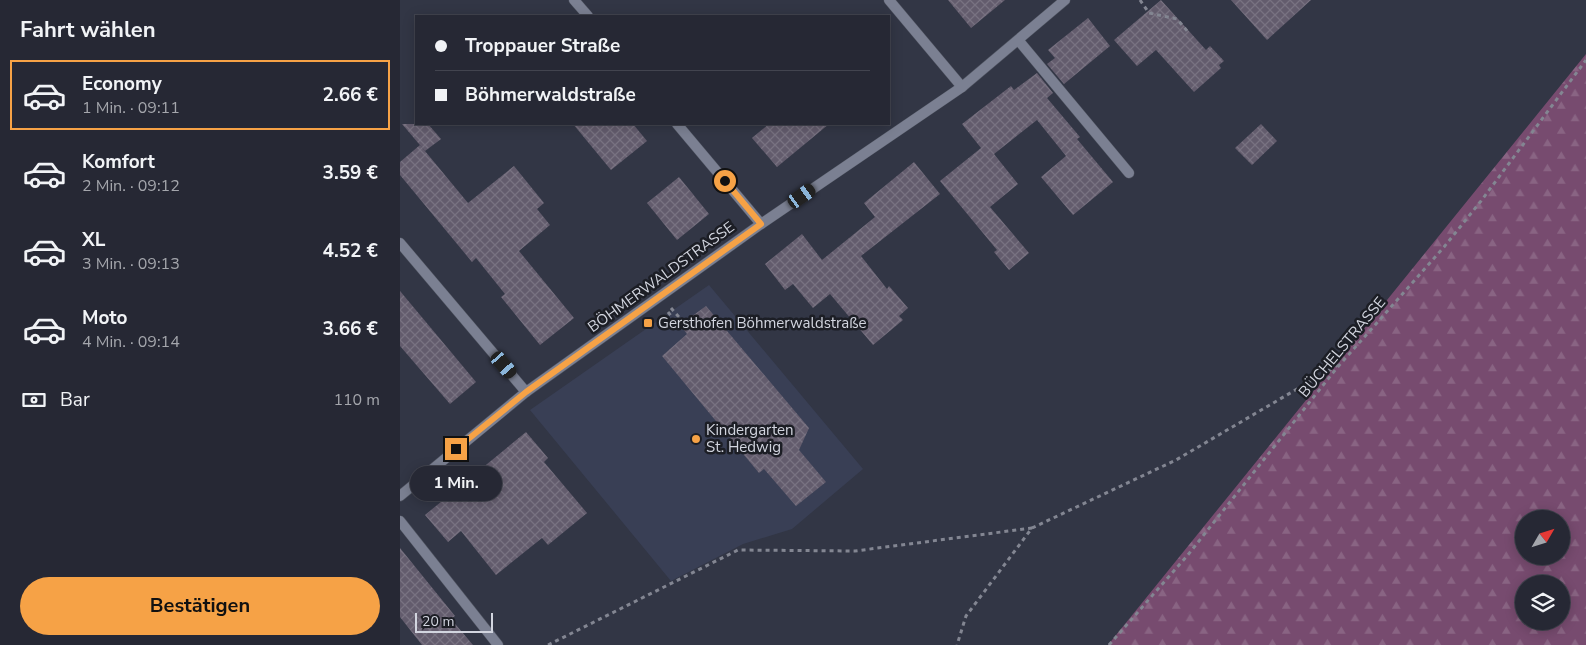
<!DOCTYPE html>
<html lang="de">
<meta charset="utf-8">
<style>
:root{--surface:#262834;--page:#2e303c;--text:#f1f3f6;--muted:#a4a6ac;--line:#42444f;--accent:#f6a246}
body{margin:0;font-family:"Nunito Sans",sans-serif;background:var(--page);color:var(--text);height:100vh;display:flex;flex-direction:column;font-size:19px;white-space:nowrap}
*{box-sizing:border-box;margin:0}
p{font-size:16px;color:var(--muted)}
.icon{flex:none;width:28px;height:28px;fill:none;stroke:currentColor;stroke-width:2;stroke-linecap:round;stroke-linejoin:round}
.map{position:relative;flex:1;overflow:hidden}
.details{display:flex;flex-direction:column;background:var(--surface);width:400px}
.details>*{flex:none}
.top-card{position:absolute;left:15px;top:15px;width:475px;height:110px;border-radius:0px;box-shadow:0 2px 12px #0003,0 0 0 1px var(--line);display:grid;align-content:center;height:110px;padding:0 20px;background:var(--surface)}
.needle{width:32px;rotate:51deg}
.buttons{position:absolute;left:1115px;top:510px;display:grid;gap:10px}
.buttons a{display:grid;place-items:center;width:55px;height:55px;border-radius:50%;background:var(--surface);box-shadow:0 2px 12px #0003,0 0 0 1px var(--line);font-size:25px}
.scale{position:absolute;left:15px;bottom:12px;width:78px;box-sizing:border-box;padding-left:5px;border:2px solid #d2d5df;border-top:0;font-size:14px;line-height:18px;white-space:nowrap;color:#d2d5df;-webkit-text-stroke:4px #1c1e25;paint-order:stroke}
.end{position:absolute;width:22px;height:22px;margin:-11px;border:6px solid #f6a246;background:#111;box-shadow:0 0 0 2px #111}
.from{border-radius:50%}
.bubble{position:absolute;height:35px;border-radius:18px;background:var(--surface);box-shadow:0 2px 12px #0003,0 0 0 1px var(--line);font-size:16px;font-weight:700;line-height:35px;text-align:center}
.car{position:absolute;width:15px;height:30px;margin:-15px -8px;border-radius:6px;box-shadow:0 0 4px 1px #0007;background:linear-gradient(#222 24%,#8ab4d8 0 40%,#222 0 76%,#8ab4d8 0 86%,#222 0)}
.top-card b{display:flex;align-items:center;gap:18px;height:48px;font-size:19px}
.top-card b+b{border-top:1px solid var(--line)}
.top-card i{width:12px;height:12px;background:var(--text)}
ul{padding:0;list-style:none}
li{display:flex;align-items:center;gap:15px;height:70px;margin:0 10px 8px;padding:0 10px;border:2px solid transparent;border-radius:0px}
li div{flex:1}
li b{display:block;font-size:19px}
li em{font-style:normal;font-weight:700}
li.on{border-color:var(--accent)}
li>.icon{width:45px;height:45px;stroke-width:1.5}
h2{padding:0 20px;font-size:22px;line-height:60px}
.pay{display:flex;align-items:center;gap:12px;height:55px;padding:0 20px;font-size:19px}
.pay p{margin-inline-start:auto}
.action{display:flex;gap:10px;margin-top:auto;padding:10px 20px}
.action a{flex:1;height:58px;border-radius:30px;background:var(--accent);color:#111;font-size:20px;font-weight:700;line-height:58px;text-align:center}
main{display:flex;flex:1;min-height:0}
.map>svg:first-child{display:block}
</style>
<main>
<section class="details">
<h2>Fahrt wählen</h2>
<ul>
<li class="on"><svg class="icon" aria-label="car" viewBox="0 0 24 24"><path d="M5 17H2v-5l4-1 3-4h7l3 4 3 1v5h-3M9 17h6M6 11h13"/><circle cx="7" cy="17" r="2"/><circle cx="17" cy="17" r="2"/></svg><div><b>Economy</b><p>1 Min. · 09:11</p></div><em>2.66 €</em></li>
<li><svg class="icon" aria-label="car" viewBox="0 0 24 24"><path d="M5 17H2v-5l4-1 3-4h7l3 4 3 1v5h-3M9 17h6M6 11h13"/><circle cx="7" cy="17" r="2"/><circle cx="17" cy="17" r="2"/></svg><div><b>Komfort</b><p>2 Min. · 09:12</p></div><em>3.59 €</em></li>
<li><svg class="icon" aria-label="car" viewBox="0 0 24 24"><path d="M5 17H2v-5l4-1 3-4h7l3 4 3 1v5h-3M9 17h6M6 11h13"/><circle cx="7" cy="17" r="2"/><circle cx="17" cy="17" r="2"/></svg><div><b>XL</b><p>3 Min. · 09:13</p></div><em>4.52 €</em></li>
<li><svg class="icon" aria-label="car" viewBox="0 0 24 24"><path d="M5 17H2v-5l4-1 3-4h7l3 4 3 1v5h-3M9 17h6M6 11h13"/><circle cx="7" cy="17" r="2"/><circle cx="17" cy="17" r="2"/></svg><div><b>Moto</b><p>4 Min. · 09:14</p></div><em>3.66 €</em></li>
</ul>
<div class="pay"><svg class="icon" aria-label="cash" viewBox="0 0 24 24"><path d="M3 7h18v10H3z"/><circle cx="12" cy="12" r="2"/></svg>Bar<p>110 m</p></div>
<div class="action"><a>Bestätigen</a></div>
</section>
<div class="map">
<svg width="1186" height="645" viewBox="0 0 1186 645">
<defs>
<pattern id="forest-firs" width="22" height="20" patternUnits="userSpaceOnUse" patternTransform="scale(1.25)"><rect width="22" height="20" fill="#774b6f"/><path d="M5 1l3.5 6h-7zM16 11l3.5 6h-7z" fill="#896483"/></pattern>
<pattern id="building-cross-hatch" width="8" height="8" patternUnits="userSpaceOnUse" patternTransform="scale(1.25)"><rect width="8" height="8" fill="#635c6d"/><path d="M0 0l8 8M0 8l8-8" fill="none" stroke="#787281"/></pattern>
</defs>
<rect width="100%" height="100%" fill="#323645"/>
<path fill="#393f55" d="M309 285 463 469 392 529 343 544 271 581 130 410Z"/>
<path fill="url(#forest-firs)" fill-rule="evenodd" d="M1186 54V645H708ZM1124 519H1161V556H1124ZM1124 584H1161V621H1124Z"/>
<g fill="url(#building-cross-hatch)">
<path d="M548 0H605L571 28Z"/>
<path d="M761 0 806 50 810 46 824 61 819 65 821 68 794 92 756 50 737 66 714 40Z"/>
<path d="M831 0H911L867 40Z"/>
<path d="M688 18 710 46 664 84 647 64 655 58 648 50Z"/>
<path d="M637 73 653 93 647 98 680 137 677 139 713 182 673 215 641 177 666 156 637 120 594 154 618 184 590 207 629 253 609 270 594 252 597 250 540 181 581 148 562 124 611 86 614 90Z"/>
<path d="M2 124H28L41 139 25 151Z"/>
<path d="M173 124H233L247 141 211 170Z"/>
<path d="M369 124H429L377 167 352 138Z"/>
<path d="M861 124 877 141 852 165 835 148Z"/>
<path d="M20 145 68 203 114 166 144 203 137 209 150 225 119 251 174 318 140 345 101 297 105 294 76 258 72 262 0 175V162Z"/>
<path d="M514 162 540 194 461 256 487 289 489 286 508 308 499 316 503 320 473 345 430 294 413 308 393 284 385 290 365 264 402 234 422 260 475 217 464 203Z"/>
<path d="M279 177 309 214 277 240 247 203Z"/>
<path d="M0 291 76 382 50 404 0 346Z"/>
<path d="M306 306 409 428 399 450 426 482 396 506 364 469 359 473 262 356 287 334 280 325Z"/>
<path d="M126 432 148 458 144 462 187 513 148 545 142 538 96 575 61 531 48 542 25 515Z"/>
<path d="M0 548 55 616 51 619 73 645H22L0 617Z"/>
</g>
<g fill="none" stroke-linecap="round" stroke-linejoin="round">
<defs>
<path id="service" d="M619 41 729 173"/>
<g id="minor">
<path d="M174 0 188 16"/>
<path d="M489 0 562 87"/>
<path d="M277 124 361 224"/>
<path d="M0 243 126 392"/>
<path d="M0 496 126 392 361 224 562 87 665 0"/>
<path d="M0 521 98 645"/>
</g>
</defs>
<use href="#service" stroke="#505461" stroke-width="11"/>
<use href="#minor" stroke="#505461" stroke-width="11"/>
<g stroke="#838692" stroke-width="3" stroke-dasharray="4 4" stroke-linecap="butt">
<path d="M740 0 749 13 777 19 788 32"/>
<path d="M271 308 284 323"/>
<path d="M268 312 275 321 279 317"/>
<path d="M632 528 776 460 938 365"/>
<path d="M148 645 338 550 455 551 632 528 566 616 557 645"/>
<path d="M709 645 787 556 936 369 1044 247 1081 201 1186 60"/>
</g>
<use href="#service" stroke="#7b8092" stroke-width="10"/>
<use href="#minor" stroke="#7b8092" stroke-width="10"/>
</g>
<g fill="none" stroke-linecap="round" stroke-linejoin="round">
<path stroke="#f6a246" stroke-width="6" d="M56 449 126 392 361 224 325 181"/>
</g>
<g fill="#f6a246" stroke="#1c1e25" stroke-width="2">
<rect x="243" y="318" width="10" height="10" rx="2.5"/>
<circle cx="296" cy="439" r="5"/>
</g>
<g text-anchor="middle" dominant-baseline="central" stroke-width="5" stroke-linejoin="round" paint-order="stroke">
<g font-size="15" fill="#d2d5df" stroke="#1c1e25">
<text transform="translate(261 277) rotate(-36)">BÖHMERWALDSTRASSE</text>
<text transform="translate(942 347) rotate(-50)">BÜCHELSTRASSE</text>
</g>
<g font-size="15" fill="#d2d5df" stroke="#1c1e25" text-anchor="start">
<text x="258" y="323">Gersthofen Böhmerwaldstraße</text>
<text x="306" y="430">Kindergarten<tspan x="306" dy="17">St. Hedwig</tspan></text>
</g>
</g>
</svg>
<div class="buttons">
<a><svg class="needle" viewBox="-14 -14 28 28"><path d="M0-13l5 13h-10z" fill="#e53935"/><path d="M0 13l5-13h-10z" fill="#a4a6ac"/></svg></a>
<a><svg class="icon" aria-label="layers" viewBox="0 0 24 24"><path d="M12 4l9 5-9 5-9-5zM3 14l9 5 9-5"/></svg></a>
</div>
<div class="scale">20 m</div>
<i class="end from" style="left:325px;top:181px"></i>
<i class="end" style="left:56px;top:449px"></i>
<div class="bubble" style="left:10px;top:466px;width:92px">1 Min.</div>
<i class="car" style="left:402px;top:196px;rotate:55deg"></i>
<i class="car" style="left:104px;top:365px;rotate:139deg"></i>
<div class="top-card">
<b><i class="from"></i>Troppauer Straße</b>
<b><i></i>Böhmerwaldstraße</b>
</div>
</div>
</main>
